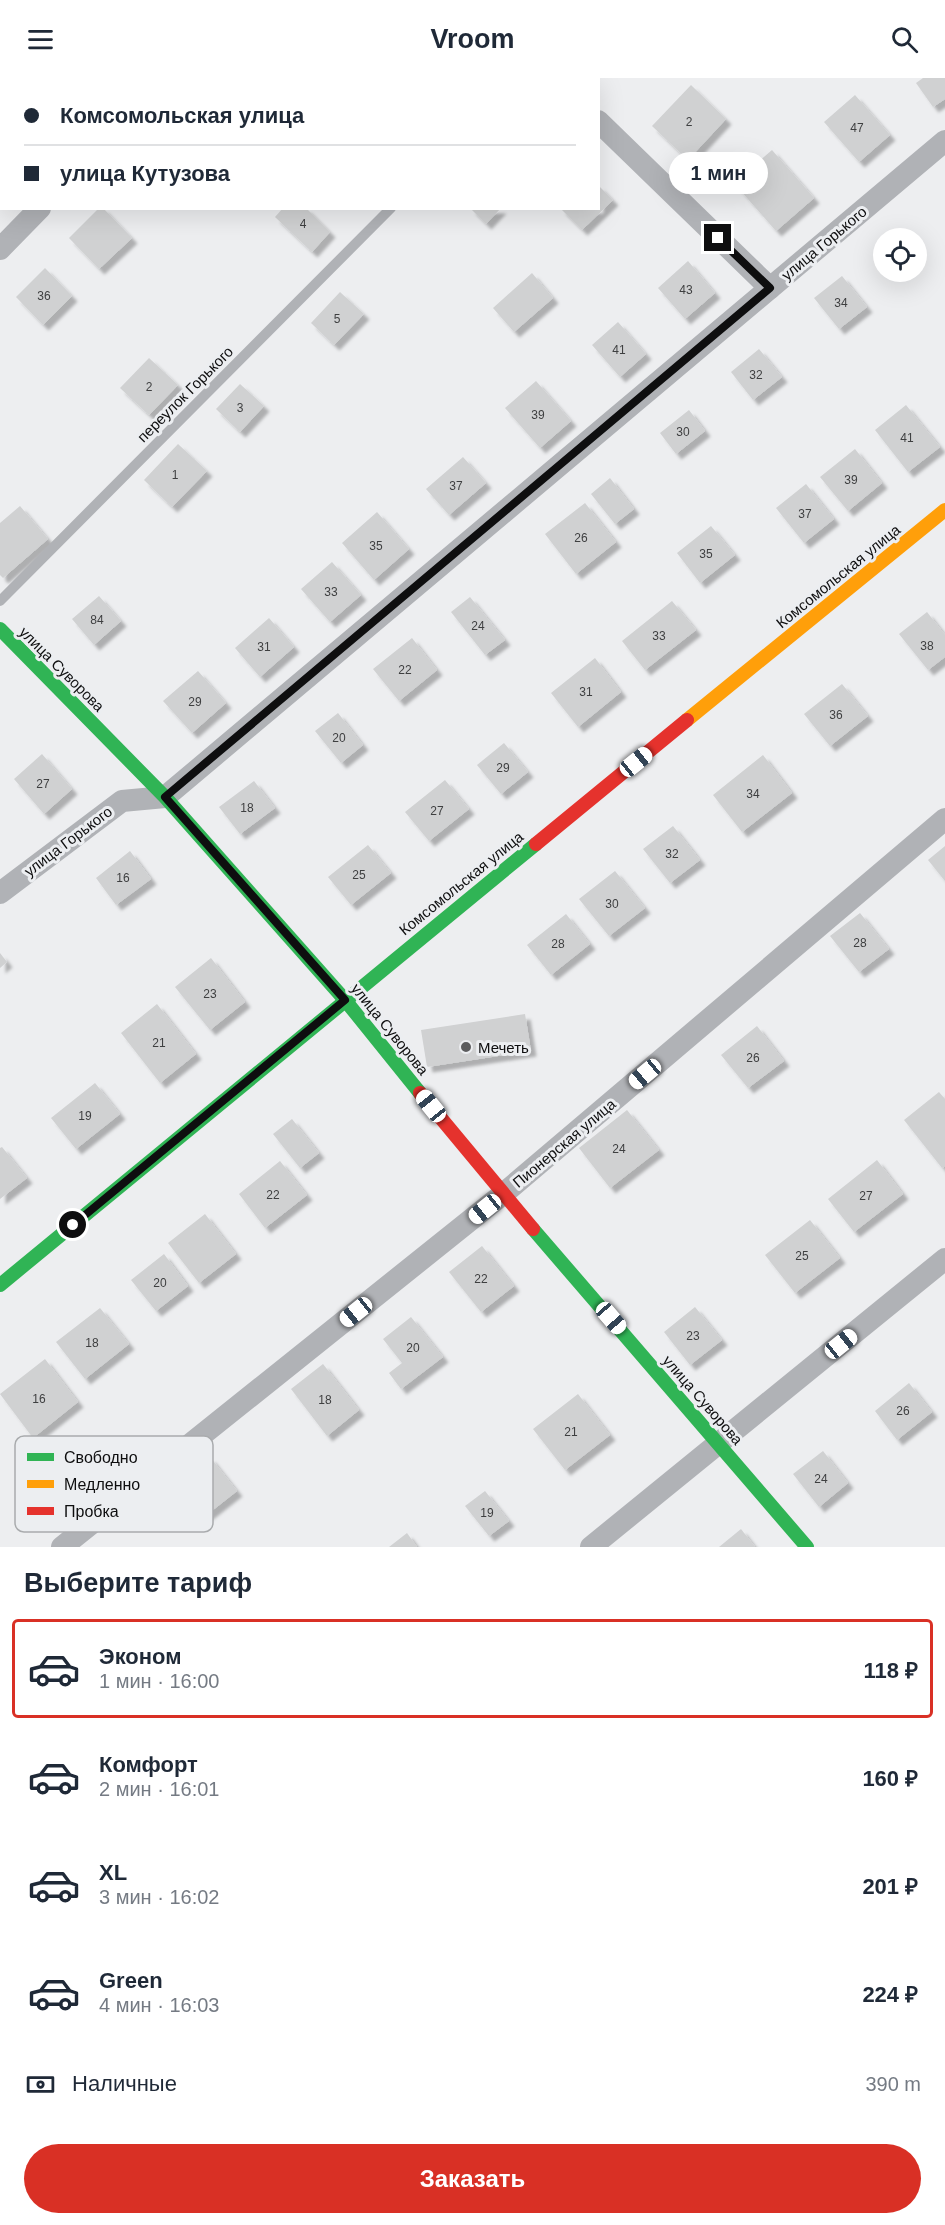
<!DOCTYPE html>
<html lang="ru">
<meta charset="utf-8">
<style>
:root{--surface:#fff;--page:#f2f2f3;--text:#1f2937;--muted:#747a83;--line:#e0e1e3;--accent:#d93025}
body{margin:0;font-family:Arial,sans-serif;background:var(--page);color:var(--text);height:100vh;display:flex;flex-direction:column;font-size:22px;white-space:nowrap}
*{box-sizing:border-box;margin:0}
p{font-size:20px;color:var(--muted)}
.icon{flex:none;width:33px;height:33px;fill:none;stroke:currentColor;stroke-width:2;stroke-linecap:round;stroke-linejoin:round}
.map{position:relative;height:1469px;overflow:hidden}
.panel{display:flex;flex-direction:column;background:var(--surface);flex:1}
.panel>*{flex:none}
.banner{position:absolute;left:0px;top:0px;width:600px;height:132px;box-shadow:0 6px 24px #0002;display:grid;align-content:center;height:132px;padding:0 24px;background:var(--surface)}
.controls{position:absolute;left:873px;top:150px;display:grid;gap:12px}
.controls a{display:grid;place-items:center;width:54px;height:54px;border-radius:50%;background:var(--surface);box-shadow:0 6px 24px #0002;font-size:30px}
.end{position:absolute;width:27px;height:27px;margin:-14px;border:8px solid #0e0e0f;background:#fff;box-shadow:0 0 0 3px #fff}
.from{border-radius:50%}
.bubble{position:absolute;height:42px;border-radius:21px;background:var(--surface);box-shadow:0 6px 24px #0002;font-size:20px;font-weight:700;line-height:42px;text-align:center}
.car{position:absolute;width:18px;height:36px;margin:-18px -9px;border-radius:8px;box-shadow:0 0 4px 2px #0007;background:linear-gradient(#fff 24%,#345 0 40%,#fff 0 76%,#345 0 86%,#fff 0)}
.banner b{display:flex;align-items:center;gap:21px;height:57px;font-size:22px}
.banner b+b{border-top:2px solid var(--line)}
.banner i{width:15px;height:15px;background:var(--text)}
ul{padding:0;list-style:none}
li{display:flex;align-items:center;gap:18px;height:99px;margin:0 12px 9px;padding:0 12px;border:3px solid transparent;border-radius:6px}
li div{flex:1}
li b{display:block;font-size:22px}
li em{font-style:normal;font-weight:700}
li.active{border-color:var(--accent)}
li>.icon{width:54px;height:54px;stroke-width:1.5}
h2{padding:0 24px;font-size:27px;line-height:72px}
.pay{display:flex;align-items:center;gap:15px;height:66px;padding:0 24px;font-size:22px}
.pay p{margin-inline-start:auto}
.cta{display:flex;gap:12px;margin-top:auto;padding:12px 24px}
.cta a{flex:1;height:69px;border-radius:36px;background:var(--accent);color:#fff;font-size:24px;font-weight:700;line-height:69px;text-align:center}
header{display:flex;justify-content:space-between;align-items:center;height:78px;padding:0 24px;background:var(--surface);font-size:27px;font-weight:700}
.map>svg:first-child{display:block}
</style>
<header><svg class="icon" aria-label="menu" viewBox="0 0 24 24"><path d="M4 6h16M4 12h16M4 18h16"/></svg>Vroom<svg class="icon" aria-label="search" viewBox="0 0 24 24"><circle cx="10" cy="10" r="6"/><path d="M15 15l6 6"/></svg></header>
<div class="map">
<svg width="945" height="1469" viewBox="0 0 945 1469">
<defs>
<filter id="shadow"><feDropShadow dx="5.5" dy="5.5" stdDeviation="1.5" flood-color="#0004"/></filter>
</defs>
<rect width="100%" height="100%" fill="#edeef0"/>
<g fill="#d0d1d2" filter="url(#shadow)">
<path d="M923 0H945V21L933 29 916 5Z"/>
<path d="M691 7 726 41 688 82 652 48Z"/>
<path d="M855 17 890 57 859 84 824 44Z"/>
<path d="M772 72 814 120 776 153 734 105Z"/>
<path d="M598 107 613 122 582 152 560 130H598Z"/>
<path d="M99 130H103L132 160 99 191 69 160Z"/>
<path d="M283 130H306L330 154 312 174 275 139Z"/>
<path d="M470 130H501L486 146Z"/>
<path d="M688 183 715 215 685 241 658 210Z"/>
<path d="M45 190 72 218 43 247 16 219Z"/>
<path d="M532 195 553 220 514 254 493 230Z"/>
<path d="M842 198 867 229 839 251 814 220Z"/>
<path d="M340 214 364 236 334 267 311 245Z"/>
<path d="M618 244 646 276 620 299 592 267Z"/>
<path d="M759 271 782 299 753 322 731 294Z"/>
<path d="M149 280 178 307 149 337 120 310Z"/>
<path d="M536 303 571 343 540 370 505 330Z"/>
<path d="M240 306 264 328 240 354 216 331Z"/>
<path d="M906 327 940 369 908 394 875 352Z"/>
<path d="M689 332 705 353 676 376 660 355Z"/>
<path d="M178 366 207 393 172 429 144 402Z"/>
<path d="M855 371 882 405 848 433 820 399Z"/>
<path d="M463 379 486 405 449 437 426 411Z"/>
<path d="M610 400 634 431 615 446 591 416Z"/>
<path d="M806 406 834 441 804 465 776 430Z"/>
<path d="M585 425 616 464 576 496 545 456Z"/>
<path d="M20 428 48 461 3 500 0 497V445Z"/>
<path d="M377 434 409 471 374 502 342 465Z"/>
<path d="M711 448 735 477 700 505 677 475Z"/>
<path d="M332 484 361 517 330 544 301 511Z"/>
<path d="M99 518 121 543 94 567 72 541Z"/>
<path d="M470 519 505 562 485 577 451 534Z"/>
<path d="M672 523 696 552 645 592 622 563Z"/>
<path d="M927 534 945 557V579L928 592 899 556Z"/>
<path d="M269 540 294 569 260 599 235 570Z"/>
<path d="M412 560 437 592 399 623 373 591Z"/>
<path d="M595 580 621 614 578 649 551 615Z"/>
<path d="M198 593 226 625 192 655 163 623Z"/>
<path d="M842 606 868 638 830 668 804 636Z"/>
<path d="M338 635 363 667 341 685 315 653Z"/>
<path d="M504 665 528 694 501 716 477 687Z"/>
<path d="M42 676 72 711 44 736 14 701Z"/>
<path d="M763 677 792 715 742 754 713 717Z"/>
<path d="M445 702 469 731 429 763 405 734Z"/>
<path d="M254 703 275 730 240 756 219 729Z"/>
<path d="M673 748 700 782 670 805 643 771Z"/>
<path d="M368 767 391 795 351 827 328 799Z"/>
<path d="M945 768V803L928 782Z"/>
<path d="M130 773 151 801 116 827 96 800Z"/>
<path d="M615 793 645 830 609 858 579 821Z"/>
<path d="M860 835 889 871 859 894 830 858Z"/>
<path d="M566 836 590 866 551 897 527 867Z"/>
<path d="M0 875 7 884 0 890Z"/>
<path d="M211 880 245 924 210 952 175 909Z"/>
<path d="M157 926 196 976 160 1005 121 955Z"/>
<path d="M525 936 531 973 427 989 421 952Z"/>
<path d="M757 948 784 983 748 1010 721 977Z"/>
<path d="M95 1005 120 1036 76 1071 51 1040Z"/>
<path d="M939 1014 945 1021V1088L942 1090 904 1042Z"/>
<path d="M627 1032 659 1072 610 1110 579 1070Z"/>
<path d="M292 1041 319 1075 300 1090 273 1056Z"/>
<path d="M2 1069 27 1100 0 1121V1070Z"/>
<path d="M877 1082 903 1116 854 1154 828 1121Z"/>
<path d="M280 1083 307 1117 265 1150 239 1116Z"/>
<path d="M205 1136 236 1176 199 1205 168 1165Z"/>
<path d="M810 1142 840 1180 795 1215 765 1177Z"/>
<path d="M482 1168 514 1208 481 1234 449 1194Z"/>
<path d="M164 1176 188 1208 156 1233 131 1202Z"/>
<path d="M695 1229 722 1262 690 1287 664 1254Z"/>
<path d="M100 1230 129 1266 85 1301 56 1264Z"/>
<path d="M411 1239 443 1279 401 1311 389 1295 402 1285 383 1261Z"/>
<path d="M45 1281 78 1324 33 1360 0 1316Z"/>
<path d="M323 1286 359 1332 327 1358 291 1311Z"/>
<path d="M909 1305 932 1334 897 1362 875 1333Z"/>
<path d="M578 1316 610 1357 565 1392 533 1351Z"/>
<path d="M823 1373 848 1405 819 1429 793 1396Z"/>
<path d="M210 1379 237 1413 204 1439 177 1405Z"/>
<path d="M485 1413 509 1443 489 1458 465 1428Z"/>
<path d="M741 1451 755 1469H719Z"/>
<path d="M407 1455 417 1469H389Z"/>
</g>
<g fill="none" stroke-linecap="round" stroke-linejoin="round">
<g stroke="#b0b2b6" stroke-width="10">
<path d="M519 2 521 0"/>
<path d="M0 523 391 130"/>
</g>
<g stroke="#b0b2b6" stroke-width="22">
<path d="M554 0 556 2"/>
<path d="M167 2 168 0"/>
<path d="M598 43 770 210"/>
<path d="M0 171 40 130"/>
<path d="M0 815 122 723 165 719 945 63"/>
<path d="M62 1469 503 1116 945 741"/>
<path d="M591 1469 945 1181"/>
</g>
<g stroke="#30b455" stroke-width="14">
<path d="M0 551 165 719 345 922 420 1015"/>
<path d="M533 1151 807 1469"/>
<path d="M0 1207 536 766"/>
</g>
<path stroke="#ff9f0a" stroke-width="14" d="M687 642 945 432"/>
<g stroke="#e5322d" stroke-width="14">
<path d="M536 766 687 642"/>
<path d="M420 1015 533 1151"/>
</g>
</g>
<g fill="none" stroke-linecap="round" stroke-linejoin="round">
<path stroke="#0e0e0f" stroke-width="8" d="M73 1147 345 922 165 719 770 210 718 160"/>
</g>
<circle fill="#5c5c5e" stroke="#eceef1" stroke-width="2" cx="466" cy="969" r="6"/>
<g text-anchor="middle" dominant-baseline="central" stroke-width="6" stroke-linejoin="round" paint-order="stroke">
<g font-size="12" fill="#3e3f40">
<text x="689" y="44">2</text>
<text x="857" y="50">47</text>
<text x="303" y="146">4</text>
<text x="686" y="212">43</text>
<text x="44" y="218">36</text>
<text x="841" y="225">34</text>
<text x="337" y="241">5</text>
<text x="619" y="272">41</text>
<text x="756" y="297">32</text>
<text x="149" y="309">2</text>
<text x="240" y="330">3</text>
<text x="538" y="337">39</text>
<text x="683" y="354">30</text>
<text x="907" y="360">41</text>
<text x="175" y="397">1</text>
<text x="851" y="402">39</text>
<text x="456" y="408">37</text>
<text x="805" y="436">37</text>
<text x="581" y="460">26</text>
<text x="376" y="468">35</text>
<text x="706" y="476">35</text>
<text x="331" y="514">33</text>
<text x="97" y="542">84</text>
<text x="478" y="548">24</text>
<text x="659" y="558">33</text>
<text x="927" y="568">38</text>
<text x="264" y="569">31</text>
<text x="405" y="592">22</text>
<text x="586" y="614">31</text>
<text x="195" y="624">29</text>
<text x="836" y="637">36</text>
<text x="339" y="660">20</text>
<text x="503" y="690">29</text>
<text x="43" y="706">27</text>
<text x="753" y="716">34</text>
<text x="247" y="730">18</text>
<text x="437" y="733">27</text>
<text x="672" y="776">32</text>
<text x="359" y="797">25</text>
<text x="123" y="800">16</text>
<text x="612" y="826">30</text>
<text x="860" y="865">28</text>
<text x="558" y="866">28</text>
<text x="210" y="916">23</text>
<text x="159" y="965">21</text>
<text x="753" y="980">26</text>
<text x="85" y="1038">19</text>
<text x="619" y="1071">24</text>
<text x="273" y="1117">22</text>
<text x="866" y="1118">27</text>
<text x="802" y="1178">25</text>
<text x="481" y="1201">22</text>
<text x="160" y="1205">20</text>
<text x="693" y="1258">23</text>
<text x="92" y="1265">18</text>
<text x="413" y="1270">20</text>
<text x="39" y="1321">16</text>
<text x="325" y="1322">18</text>
<text x="903" y="1333">26</text>
<text x="571" y="1354">21</text>
<text x="821" y="1401">24</text>
<text x="487" y="1435">19</text>
</g>
<g font-size="15" fill="#0e0e0f" stroke="#eceef1">
<text transform="translate(824 165) rotate(-40)">улица Горького</text>
<text transform="translate(185 316) rotate(-45)">переулок Горького</text>
<text transform="translate(838 498) rotate(-39)">Комсомольская улица</text>
<text transform="translate(62 591) rotate(45)">улица Суворова</text>
<text transform="translate(68 763) rotate(-37)">улица Горького</text>
<text transform="translate(461 805) rotate(-39)">Комсомольская улица</text>
<text transform="translate(390 951) rotate(51)">улица Суворова</text>
<text transform="translate(564 1065) rotate(-40)">Пионерская улица</text>
<text transform="translate(703 1322) rotate(49)">улица Суворова</text>
</g>
<g font-size="15" fill="#0e0e0f" stroke="#eceef1" text-anchor="start">
<text x="478" y="969">Мечеть</text>
</g>
</g>
<rect x="15" y="1358" width="198" height="96" rx="9" fill="#eceef1" stroke="#a9abad" stroke-width="1.5"/>
<rect x="27" y="1375" width="27" height="8" fill="#30b455"/>
<rect x="27" y="1402" width="27" height="8" fill="#ff9f0a"/>
<rect x="27" y="1429" width="27" height="8" fill="#e5322d"/>
<g font-size="16" fill="#0e0e0f">
<text x="64" y="1385">Свободно</text>
<text x="64" y="1412">Медленно</text>
<text x="64" y="1439">Пробка</text>
</g>
</svg>
<div class="controls">
<a><svg class="icon" aria-label="locate" viewBox="0 0 24 24"><circle cx="12" cy="12" r="6"/><path d="M12 2v4M12 18v4M2 12h4M18 12h4"/></svg></a>
</div>
<i class="end from" style="left:73px;top:1147px"></i>
<i class="end" style="left:718px;top:160px"></i>
<div class="bubble" style="left:669px;top:74px;width:99px">1 мин</div>
<i class="car" style="left:636px;top:684px;rotate:51deg"></i>
<i class="car" style="left:645px;top:996px;rotate:230deg"></i>
<i class="car" style="left:431px;top:1028px;rotate:321deg"></i>
<i class="car" style="left:485px;top:1131px;rotate:231deg"></i>
<i class="car" style="left:356px;top:1234px;rotate:231deg"></i>
<i class="car" style="left:611px;top:1240px;rotate:139deg"></i>
<i class="car" style="left:841px;top:1266px;rotate:51deg"></i>
<div class="banner">
<b><i class="from"></i>Комсомольская улица</b>
<b><i></i>улица Кутузова</b>
</div>
</div>
<section class="panel">
<h2>Выберите тариф</h2>
<ul>
<li class="active"><svg class="icon" aria-label="car" viewBox="0 0 24 24"><path d="M5 17H2v-5l4-1 3-4h7l3 4 3 1v5h-3M9 17h6M6 11h13"/><circle cx="7" cy="17" r="2"/><circle cx="17" cy="17" r="2"/></svg><div><b>Эконом</b><p>1 мин · 16:00</p></div><em>118 ₽</em></li>
<li><svg class="icon" aria-label="car" viewBox="0 0 24 24"><path d="M5 17H2v-5l4-1 3-4h7l3 4 3 1v5h-3M9 17h6M6 11h13"/><circle cx="7" cy="17" r="2"/><circle cx="17" cy="17" r="2"/></svg><div><b>Комфорт</b><p>2 мин · 16:01</p></div><em>160 ₽</em></li>
<li><svg class="icon" aria-label="car" viewBox="0 0 24 24"><path d="M5 17H2v-5l4-1 3-4h7l3 4 3 1v5h-3M9 17h6M6 11h13"/><circle cx="7" cy="17" r="2"/><circle cx="17" cy="17" r="2"/></svg><div><b>XL</b><p>3 мин · 16:02</p></div><em>201 ₽</em></li>
<li><svg class="icon" aria-label="car" viewBox="0 0 24 24"><path d="M5 17H2v-5l4-1 3-4h7l3 4 3 1v5h-3M9 17h6M6 11h13"/><circle cx="7" cy="17" r="2"/><circle cx="17" cy="17" r="2"/></svg><div><b>Green</b><p>4 мин · 16:03</p></div><em>224 ₽</em></li>
</ul>
<div class="pay"><svg class="icon" aria-label="cash" viewBox="0 0 24 24"><path d="M3 7h18v10H3z"/><circle cx="12" cy="12" r="2"/></svg>Наличные<p>390 m</p></div>
<div class="cta"><a>Заказать</a></div>
</section>
